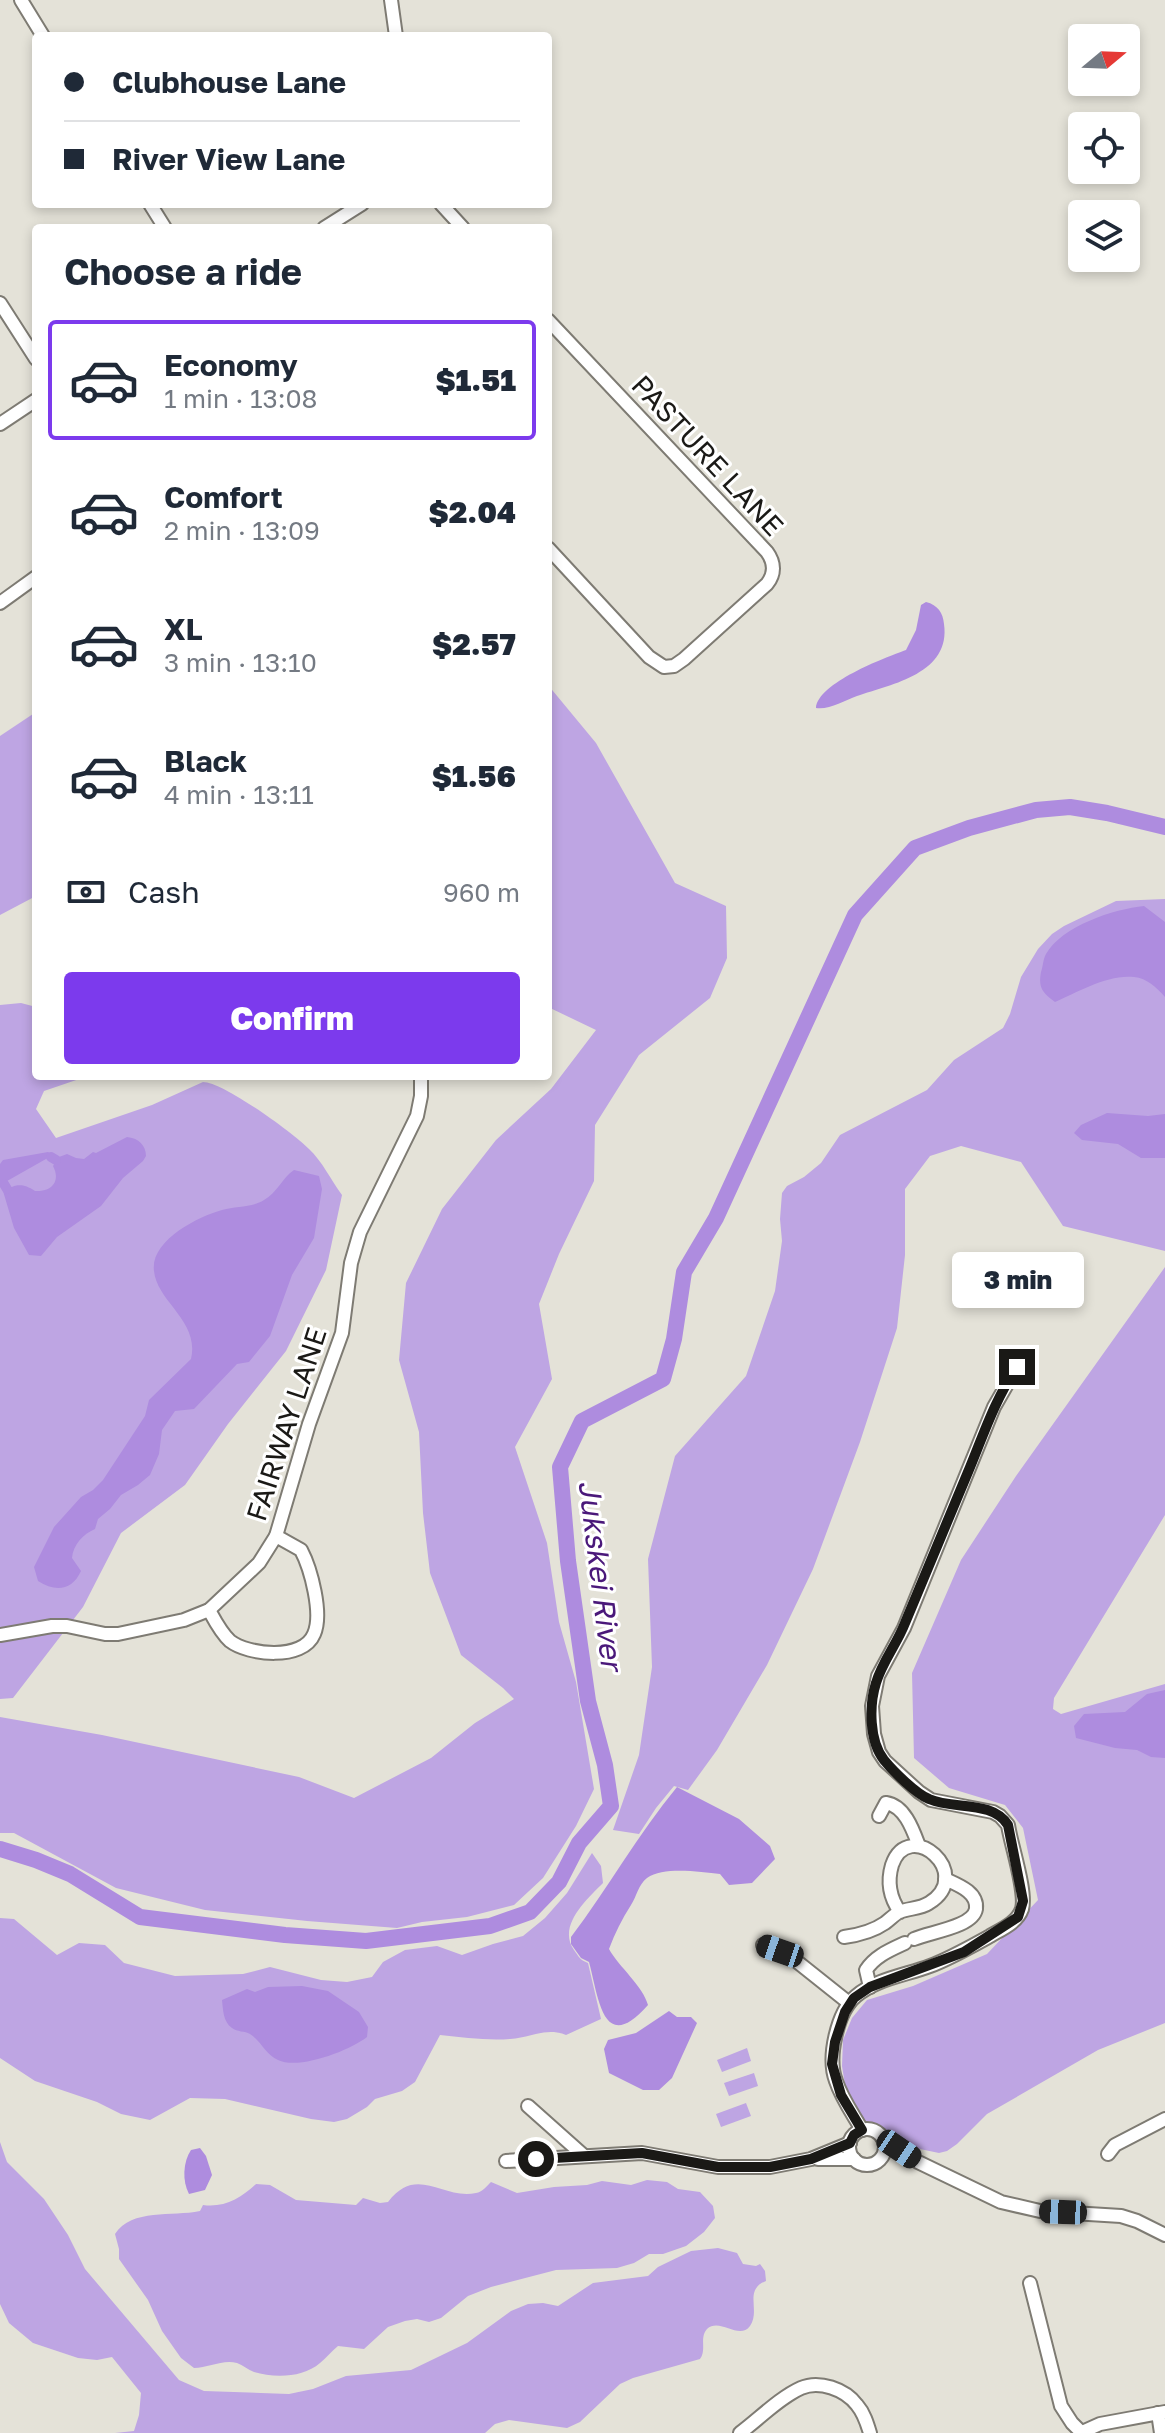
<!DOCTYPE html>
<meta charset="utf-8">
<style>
:root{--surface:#fff;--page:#f2f2f3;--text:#1f2937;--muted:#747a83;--line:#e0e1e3;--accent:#7c3aed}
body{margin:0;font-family:"Golos Text",sans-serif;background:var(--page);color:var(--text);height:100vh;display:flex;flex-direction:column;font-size:30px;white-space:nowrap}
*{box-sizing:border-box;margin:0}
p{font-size:26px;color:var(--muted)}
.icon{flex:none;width:44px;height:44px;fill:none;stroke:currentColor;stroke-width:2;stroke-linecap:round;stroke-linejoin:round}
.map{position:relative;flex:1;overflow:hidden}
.panel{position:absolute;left:32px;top:224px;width:520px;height:856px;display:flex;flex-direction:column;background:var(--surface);border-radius:8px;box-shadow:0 4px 12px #0003}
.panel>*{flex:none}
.guide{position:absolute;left:32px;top:32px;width:520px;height:176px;border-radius:8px;box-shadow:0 4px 12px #0003;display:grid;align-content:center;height:176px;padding:0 32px;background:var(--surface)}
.needle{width:52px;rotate:71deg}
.buttons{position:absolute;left:1068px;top:24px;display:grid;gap:16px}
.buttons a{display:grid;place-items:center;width:72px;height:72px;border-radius:8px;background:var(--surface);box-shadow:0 4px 12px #0003;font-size:40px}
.end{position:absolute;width:36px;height:36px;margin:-18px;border:10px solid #1a1916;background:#fff;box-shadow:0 0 0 4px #fff}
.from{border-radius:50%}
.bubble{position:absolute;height:56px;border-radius:8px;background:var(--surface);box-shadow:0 4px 12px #0003;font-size:26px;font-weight:800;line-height:56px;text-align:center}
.car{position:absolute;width:24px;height:48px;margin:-24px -12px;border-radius:10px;box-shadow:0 0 6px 2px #0007;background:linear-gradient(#222 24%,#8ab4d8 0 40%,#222 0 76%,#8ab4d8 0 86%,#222 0)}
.guide b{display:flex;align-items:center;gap:28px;height:76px;font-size:30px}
.guide b+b{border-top:2px solid var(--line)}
.guide i{width:20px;height:20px;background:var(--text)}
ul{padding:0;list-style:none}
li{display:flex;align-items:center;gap:24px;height:120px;margin:0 16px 12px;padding:0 16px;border:4px solid transparent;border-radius:8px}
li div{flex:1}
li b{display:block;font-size:30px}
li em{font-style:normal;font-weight:800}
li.current{border-color:var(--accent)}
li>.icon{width:72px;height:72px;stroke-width:1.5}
h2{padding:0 32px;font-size:36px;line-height:96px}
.pay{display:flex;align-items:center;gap:20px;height:88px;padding:0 32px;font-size:30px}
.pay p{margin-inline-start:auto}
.primary-button{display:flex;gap:16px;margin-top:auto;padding:16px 32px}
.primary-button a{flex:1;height:92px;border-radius:8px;background:var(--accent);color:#fff;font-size:32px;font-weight:800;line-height:92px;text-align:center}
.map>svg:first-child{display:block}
</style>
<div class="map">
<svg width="1165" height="2433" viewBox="0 0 1165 2433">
<rect width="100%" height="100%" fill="#e4e2d8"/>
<g fill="#bea5e3">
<path d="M548 685 596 743 675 883 726 906 727 958 710 998 639 1055 595 1125 594 1181 559 1254 539 1304 552 1379 515 1447 547 1543 559 1622 576 1682 594 1789 576 1826 543 1878 514 1905 467 1917 422 1922 397 1928 307 1921 205 1910 116 1888 14 1833H0V1717L102 1735 299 1777 354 1798 431 1758 475 1723 514 1699 503 1688 461 1655 430 1573 423 1513 419 1432 399 1360 406 1283 442 1209 496 1140 551 1089 596 1030 548 1007Z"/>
<path d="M36 712V896L0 915V736Z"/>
<path d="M1165 899V1251L1063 1226 1021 1162 961 1146 930 1156 905 1189V1255L897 1328 860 1442 813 1569 767 1665 717 1750 688 1790 674 1786 656 1808 639 1834 613 1830 639 1755 652 1667 648 1559 675 1456 746 1376 775 1291 782 1241 780 1219 782 1193 787 1186 804 1177 821 1163 840 1135 927 1090 954 1060 1003 1028 1010 1014 1021 977 1038 949 1052 934 1064 926 1116 901Z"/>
<path d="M21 1003 36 1007V1076H88L44 1091 36 1109 56 1138 152 1105 203 1082C223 1082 292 1132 309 1149 322 1161 331 1180 342 1195L326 1270 286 1351 228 1424 185 1485 121 1533 83 1607 13 1698 0 1699V1005Z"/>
<path d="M1165 1267V1515L1054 1698 1053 1709 1061 1714 1165 1684V2023L1098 2050 987 2114 957 2144 947 2151 939 2153 896 2144 886 2132 867 2125 846 2091 842 2066 843 2040 852 2018 867 2000 913 1986 987 1954 1038 1900 1023 1828 1005 1805 949 1788 914 1758 912 1673 961 1560 1016 1476Z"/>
<path d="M592 1853 601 1866 603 1883C587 1899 557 1926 574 1950 579 1957 580 1960 588 1963L601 2019 566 2035C546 2027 530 2038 510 2039 487 2041 463 2037 440 2035L415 2082 402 2091 375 2099 367 2107 347 2119 334 2122 311 2119 225 2099 190 2098 150 2120 121 2114 97 2102 35 2081 0 2058V1918L14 1919 57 1955 79 1943 105 1945 124 1963 175 1976 243 1974 270 1967 321 1980 347 1982 372 1977 383 1962 405 1950 437 1946 462 1955 493 1944 523 1936 545 1918 567 1893Z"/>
<path d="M747 2048 751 2061 722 2072 717 2060Z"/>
<path d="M754 2073 758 2086 729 2096 724 2083Z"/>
<path d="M746 2103 751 2116 721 2127 716 2114Z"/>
<path d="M0 2142 7 2162 44 2199 68 2235 85 2269 179 2380 204 2391 289 2394 313 2389 346 2376 411 2370 467 2343 511 2311 528 2304 543 2303 558 2306 593 2283 648 2276 658 2267 691 2251 718 2248 737 2253 743 2264 756 2266 760 2264 765 2271 766 2281C743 2290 761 2310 750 2326 739 2341 720 2317 707 2329 699 2338 707 2350 700 2359L633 2378 620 2384 580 2422 567 2428 509 2420 495 2424 485 2433H115L134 2431 139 2415 141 2393 112 2357 97 2360 78 2358 33 2343 9 2323 0 2304Z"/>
<path d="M647 2180 667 2182 678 2189 700 2192 713 2206 715 2218 704 2232 686 2246 663 2254H649L634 2263 617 2268 556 2270 491 2287 468 2296 441 2318 429 2322 417 2319 405 2321 388 2327 364 2349 338 2346C332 2351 326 2358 320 2363 303 2378 274 2378 254 2372 248 2370 243 2365 237 2363 223 2359 208 2368 194 2368L181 2358 162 2331 148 2300 119 2259V2249L115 2234C132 2208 172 2217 200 2211L203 2205C224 2208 241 2198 256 2184L270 2185 296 2200 356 2205 363 2198 380 2203 388 2202C417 2164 442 2200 476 2193 482 2192 487 2186 491 2182L517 2193 554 2187 587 2185 602 2181 631 2185Z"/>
</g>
<g fill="#ae8cdf">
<path d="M926 602C938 605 943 613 944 624 951 673 893 684 857 696 844 701 829 710 816 708 818 683 884 658 906 650L916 630 921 605Z"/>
<path d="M1144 906 1165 922V997C1157 988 1147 978 1134 977 1108 974 1078 992 1055 1002 1043 993 1038 988 1041 972 1043 967 1043 959 1046 954 1062 926 1114 909 1144 906Z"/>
<path d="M1107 1113 1148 1116 1165 1114V1158H1141L1118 1144 1082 1140 1074 1133 1081 1125Z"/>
<path d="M127 1137C138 1138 146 1145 146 1156L143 1161 123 1178 101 1206 57 1237 41 1256 29 1255 14 1228 3 1191C17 1184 22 1183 35 1191 52 1192 61 1181 53 1166L59 1157 67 1154 76 1158 84 1159 93 1152 96 1153Z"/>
<path d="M48 1152 53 1155 0 1185V1164L3 1160Z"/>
<path d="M294 1170 319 1176 322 1189 314 1238 292 1275 270 1336 249 1362 237 1364 194 1409 175 1411 162 1430 159 1454 150 1475 138 1485 121 1495 110 1509 98 1519 95 1529C83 1534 73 1545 72 1558L81 1571C72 1591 55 1592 38 1581L34 1567 54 1527 81 1497 93 1490 103 1480 145 1416 149 1400 191 1359C200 1321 157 1302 154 1271 150 1241 197 1217 222 1210 236 1206 251 1208 264 1200 277 1193 282 1178 294 1170Z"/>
<path d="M1165 1690V1758L1151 1757 1137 1750 1115 1748 1076 1738 1074 1726 1084 1714 1125 1712 1147 1694Z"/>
<path d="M677 1787 739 1819 770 1846 775 1859 752 1883 729 1885 720 1874C700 1872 664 1866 647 1878 638 1885 637 1896 631 1905 622 1919 615 1933 609 1949 619 1967 643 1986 648 2005 603 2056 599 1999 589 1962L581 1958 571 1944V1937C608 1888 638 1834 677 1787Z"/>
<path d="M302 1986 328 1991 359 2012 368 2027 367 2037C349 2051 299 2070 278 2060 266 2055 261 2041 250 2034 245 2031 237 2032 232 2028 223 2022 223 2009 222 2000L247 1989 255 1992 268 1987Z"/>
<path d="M669 2011 677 2017H691L697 2023 672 2078 659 2090H643L609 2073 604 2049 608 2040 636 2033Z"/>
<path d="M200 2148 206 2156 212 2175 205 2190 189 2194C182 2181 183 2162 191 2150Z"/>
</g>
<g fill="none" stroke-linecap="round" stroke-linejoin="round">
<g stroke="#ae8cdf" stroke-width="10">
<path d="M51 1157 56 1160"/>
<path d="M4 1184 7 1189"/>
</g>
<path stroke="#ae8cdf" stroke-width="16" d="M0 1849 36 1860 70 1874 140 1917 285 1935 366 1941 490 1926 530 1912 559 1882 579 1843 611 1806 605 1765 588 1701 568 1561 560 1467 582 1421 663 1379 674 1339 684 1272 716 1218 855 915 915 848 969 828 1036 810 1070 807 1107 813 1165 827"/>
<defs>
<g id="minor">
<path d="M21 0 43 36"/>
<path d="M391 0 396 36"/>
<path d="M150 204 165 228"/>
<path d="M441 204 463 228"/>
<path d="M324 228 362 204"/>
<path d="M0 303 36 359"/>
<path d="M548 320 767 552C775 563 775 574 767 584L684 659 674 666 664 667 649 657 548 548"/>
<path d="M0 424 36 400"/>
<path d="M0 603 36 577"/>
<path d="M209 1610C215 1621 221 1633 230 1641 248 1655 303 1661 314 1634 323 1614 311 1569 301 1550L276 1536"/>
<path d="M0 1635 52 1626H67L105 1634H118L184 1620 209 1610 259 1563 276 1536 309 1424 342 1333 351 1263 360 1232 417 1116 421 1096V1076"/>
<path d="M879 1816 886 1803C905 1806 913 1830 919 1846"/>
<path d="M844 1937C859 1935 872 1932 885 1923 889 1920 894 1915 899 1912 909 1908 920 1909 929 1903 976 1874 909 1816 892 1865 887 1882 890 1898 900 1912"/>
<path d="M914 1939C930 1932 973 1927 976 1909 978 1892 958 1885 945 1879"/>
<path d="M763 1945 795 1960 849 2003"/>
<path d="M870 1987 866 1970C875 1956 890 1950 905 1943"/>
<path d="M528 2106 583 2155"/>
<circle cx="867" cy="2147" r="18"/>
<path d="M862 2130C853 2114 842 2099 836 2081 827 2058 837 2012 856 1996 876 1979 906 1975 930 1966 951 1958 970 1947 990 1936 1002 1929 1017 1923 1022 1909 1027 1892 1011 1845 1008 1825L1000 1816 993 1812 931 1800 919 1792 885 1761 879 1752 874 1734 872 1706 878 1676 904 1628 994 1407 1017 1367"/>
<path d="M883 2139 918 2162 1001 2202 1040 2211 1121 2216 1137 2221 1165 2235"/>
<path d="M1108 2154 1115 2145 1165 2119"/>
<path d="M818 2159H854"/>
<path d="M506 2161 642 2153 718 2167H770L811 2159 850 2143"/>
<path d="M1030 2283 1061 2406 1072 2423 1081 2432"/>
<path d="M1158 2413 1161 2433"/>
<path d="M740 2433C759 2419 779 2398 801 2388 819 2380 845 2389 857 2405 864 2413 867 2423 870 2433"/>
<path d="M1080 2433 1100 2424 1165 2412"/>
</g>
</defs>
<use href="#minor" stroke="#7e7b73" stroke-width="16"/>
<use href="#minor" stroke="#fff" stroke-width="12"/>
</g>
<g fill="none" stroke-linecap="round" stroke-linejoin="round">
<path stroke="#1a1916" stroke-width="10" d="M536 2159 642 2153 718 2167H770L811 2159 850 2143 854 2135 862 2130 841 2095 832 2064 835 2042 845 2012 854 1998 870 1987 964 1952 1018 1917 1023 1901 1008 1825C992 1800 954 1810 929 1799 916 1794 893 1771 884 1760 869 1741 869 1705 876 1683 882 1662 897 1644 905 1623 926 1573 947 1522 968 1472 983 1436 995 1399 1017 1367"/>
</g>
<g text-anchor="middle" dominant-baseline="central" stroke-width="6" stroke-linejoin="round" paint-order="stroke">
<g font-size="28" fill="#1a1916" stroke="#fff">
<text transform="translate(708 455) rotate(47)">PASTURE LANE</text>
<text transform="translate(286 1424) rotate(-72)">FAIRWAY LANE</text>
</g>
<g font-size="30" font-style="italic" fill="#4a187a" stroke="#fff">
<text transform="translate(601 1575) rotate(83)">Jukskei River</text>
</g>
</g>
</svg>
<div class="buttons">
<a><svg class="needle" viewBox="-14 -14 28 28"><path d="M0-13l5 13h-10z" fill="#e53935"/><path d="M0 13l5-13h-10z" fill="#747a83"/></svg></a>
<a><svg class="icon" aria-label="locate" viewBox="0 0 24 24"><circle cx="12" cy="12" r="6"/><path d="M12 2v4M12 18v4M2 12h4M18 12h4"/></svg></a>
<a><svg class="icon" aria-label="layers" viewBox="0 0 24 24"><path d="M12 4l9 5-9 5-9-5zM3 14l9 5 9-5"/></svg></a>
</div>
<i class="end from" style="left:536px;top:2159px"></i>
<i class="end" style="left:1017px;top:1367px"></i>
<div class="bubble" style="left:952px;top:1252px;width:132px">3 min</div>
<i class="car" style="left:780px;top:1951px;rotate:289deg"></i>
<i class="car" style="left:899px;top:2149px;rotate:124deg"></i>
<i class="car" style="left:1063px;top:2212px;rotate:272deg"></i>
<div class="guide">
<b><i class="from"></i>Clubhouse Lane</b>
<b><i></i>River View Lane</b>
</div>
<section class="panel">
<h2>Choose a ride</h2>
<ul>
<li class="current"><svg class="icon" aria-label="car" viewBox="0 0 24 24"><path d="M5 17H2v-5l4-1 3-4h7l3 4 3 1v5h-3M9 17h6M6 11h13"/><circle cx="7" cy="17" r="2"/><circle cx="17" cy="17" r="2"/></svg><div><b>Economy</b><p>1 min · 13:08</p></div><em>$1.51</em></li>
<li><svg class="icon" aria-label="car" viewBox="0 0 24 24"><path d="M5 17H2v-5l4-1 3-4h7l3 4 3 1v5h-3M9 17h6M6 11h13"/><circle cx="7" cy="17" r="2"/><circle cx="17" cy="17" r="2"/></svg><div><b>Comfort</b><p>2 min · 13:09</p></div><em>$2.04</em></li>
<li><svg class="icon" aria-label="car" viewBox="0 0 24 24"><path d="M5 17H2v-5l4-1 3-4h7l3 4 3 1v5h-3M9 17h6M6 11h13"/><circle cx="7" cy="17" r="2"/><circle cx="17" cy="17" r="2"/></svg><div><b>XL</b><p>3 min · 13:10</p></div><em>$2.57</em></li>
<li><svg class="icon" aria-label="car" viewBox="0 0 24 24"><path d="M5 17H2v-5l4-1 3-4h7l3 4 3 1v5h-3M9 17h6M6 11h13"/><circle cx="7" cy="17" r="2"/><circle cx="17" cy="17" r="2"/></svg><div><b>Black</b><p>4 min · 13:11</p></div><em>$1.56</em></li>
</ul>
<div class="pay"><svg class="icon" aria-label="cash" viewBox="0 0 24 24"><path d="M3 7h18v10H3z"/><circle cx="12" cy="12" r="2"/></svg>Cash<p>960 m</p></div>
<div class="primary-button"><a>Confirm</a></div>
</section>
</div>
